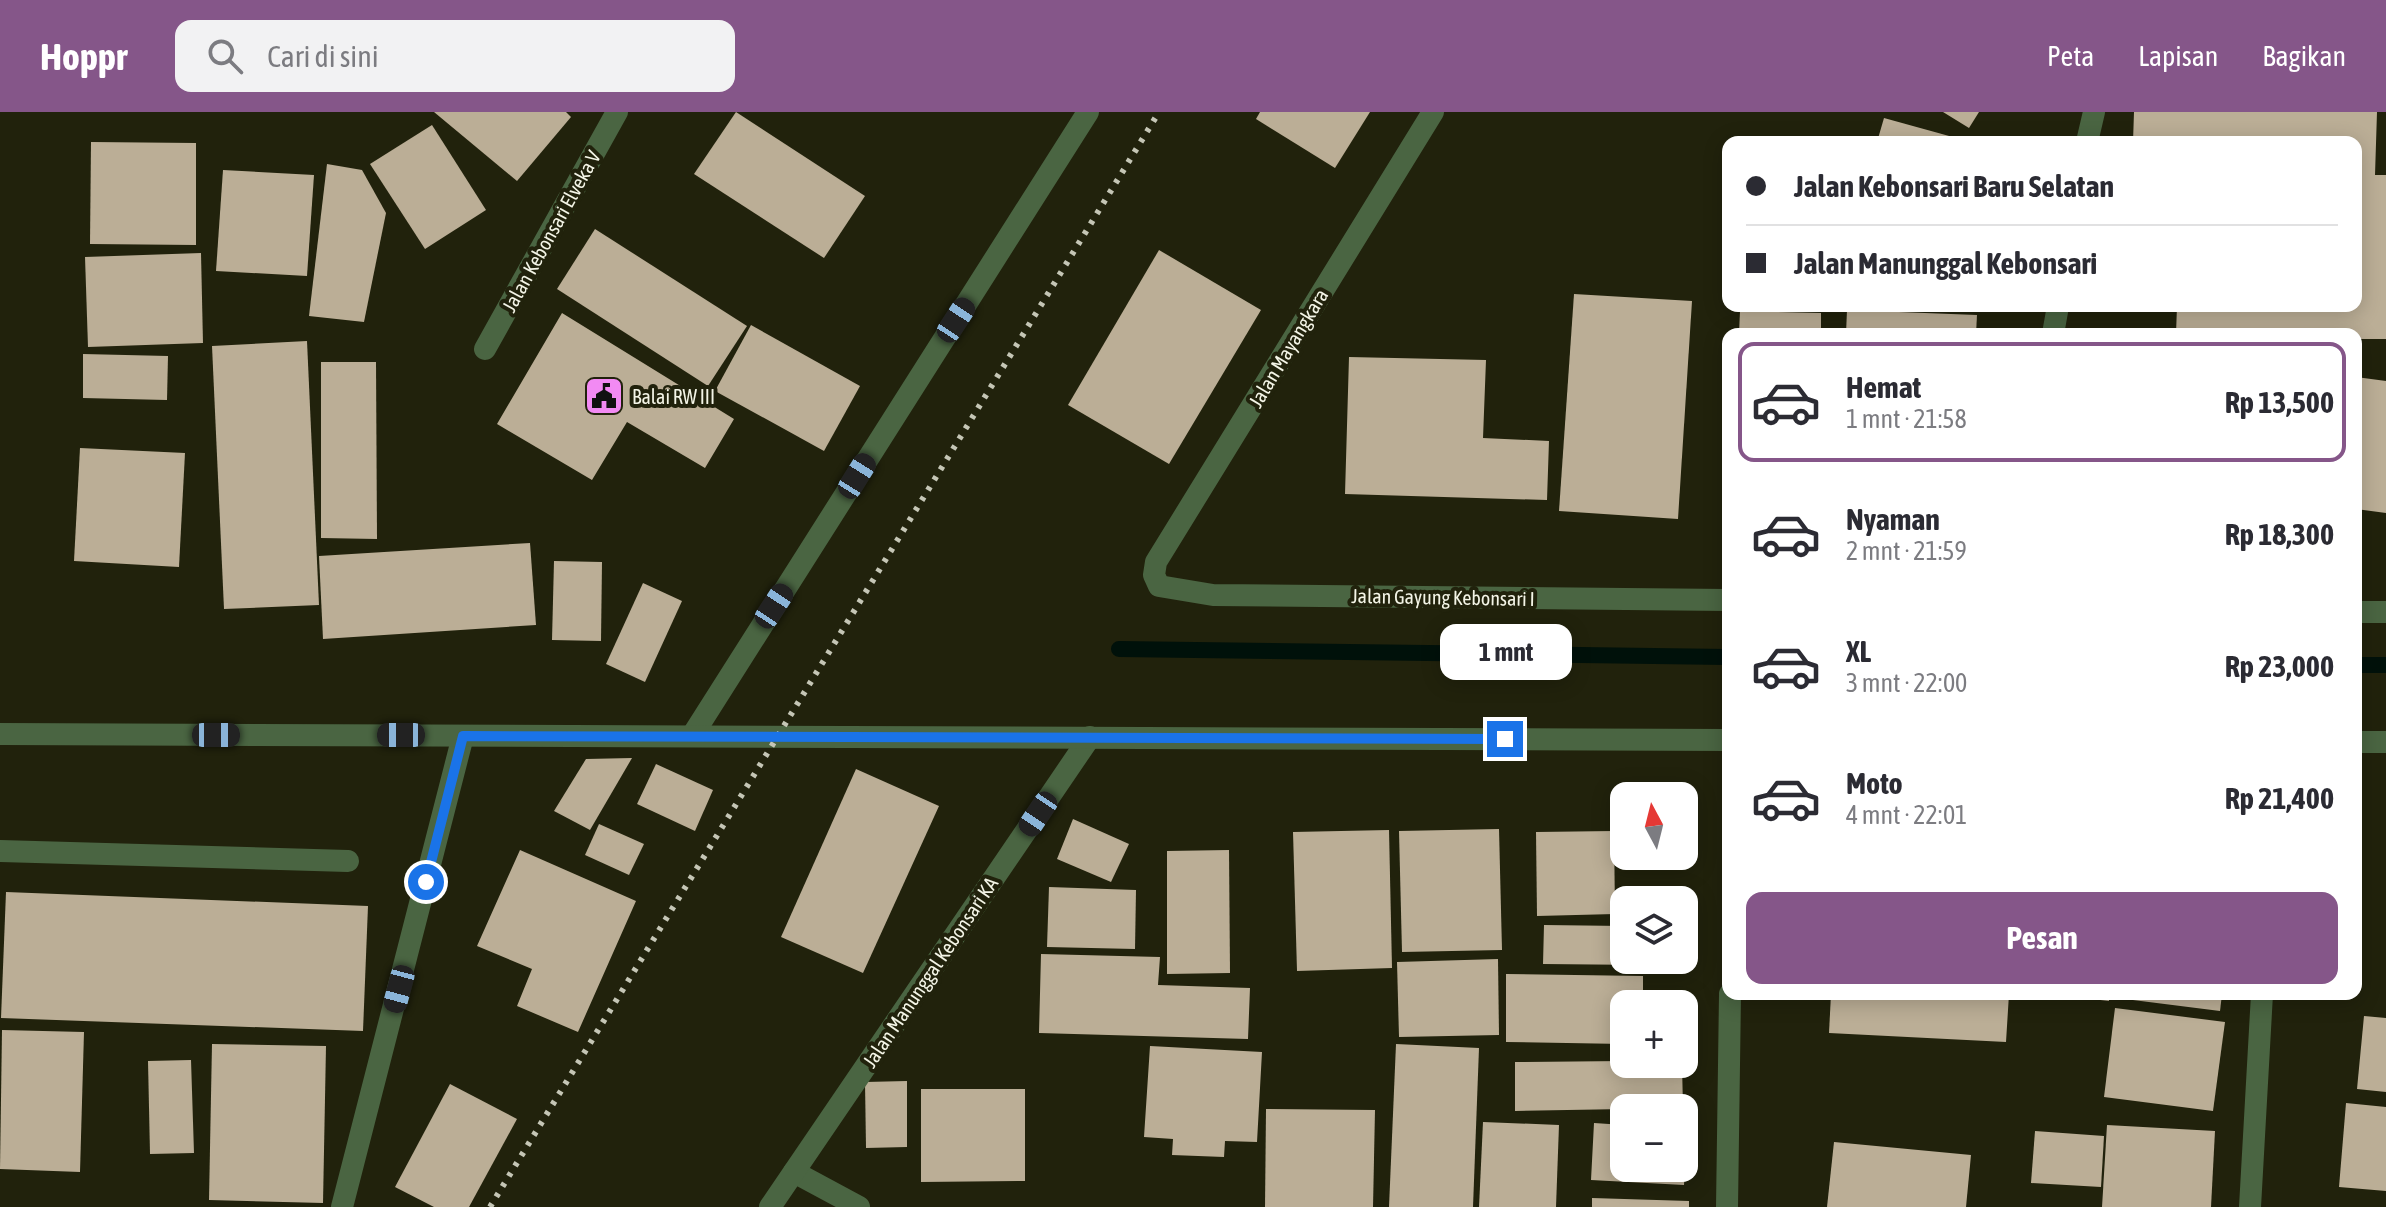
<!DOCTYPE html>
<html lang="id">
<meta charset="utf-8">
<style>
:root{--surface:#fff;--page:#f2f2f3;--text:#2b2b33;--muted:#7c7c81;--line:#e1e1e2;--accent:#855689}
body{margin:0;font-family:"Asap Condensed",sans-serif;background:var(--page);color:var(--text);height:100vh;display:flex;flex-direction:column;font-size:30px;white-space:nowrap}
*{box-sizing:border-box;margin:0}
p{font-size:26px;color:var(--muted)}
.icon{flex:none;width:44px;height:44px;fill:none;stroke:currentColor;stroke-width:2;stroke-linecap:round;stroke-linejoin:round}
.map{position:relative;flex:1;overflow:hidden}
.panel{position:absolute;left:1722px;top:216px;width:640px;height:672px;display:flex;flex-direction:column;background:var(--surface);border-radius:16px;box-shadow:0 4px 20px #0003}
.panel>*{flex:none}
.top-card{position:absolute;left:1722px;top:24px;width:640px;height:176px;border-radius:16px;box-shadow:0 4px 20px #0003;display:grid;align-content:center;height:176px;padding:0 24px;background:var(--surface)}
.needle{width:52px;rotate:353deg}
.buttons{position:absolute;left:1610px;top:670px;display:grid;gap:16px}
.buttons a{display:grid;place-items:center;width:88px;height:88px;border-radius:16px;background:var(--surface);box-shadow:0 4px 20px #0003;font-size:40px}
.end{position:absolute;width:36px;height:36px;margin:-18px;border:10px solid #1a73e8;background:#fff;box-shadow:0 0 0 4px #fff}
.from{border-radius:50%}
.bubble{position:absolute;height:56px;border-radius:16px;background:var(--surface);box-shadow:0 4px 20px #0003;font-size:26px;font-weight:700;line-height:56px;text-align:center}
.car{position:absolute;width:24px;height:48px;margin:-24px -12px;border-radius:10px;box-shadow:0 0 6px 2px #0007;background:linear-gradient(#222 24%,#8ab4d8 0 40%,#222 0 76%,#8ab4d8 0 86%,#222 0)}
.top-card b{display:flex;align-items:center;gap:28px;height:76px;font-size:30px}
.top-card b+b{border-top:2px solid var(--line)}
.top-card i{width:20px;height:20px;background:var(--text)}
ul{padding:14px 0 0;list-style:none}
li{display:flex;align-items:center;gap:24px;height:120px;margin:0 16px 12px;padding:0 8px;border:4px solid transparent;border-radius:16px}
li div{flex:1}
li b{display:block;font-size:30px}
li em{font-style:normal;font-weight:700}
li.on{border-color:var(--accent)}
li>.icon{width:72px;height:72px;stroke-width:1.5}
.primary-button{display:flex;gap:16px;margin-top:auto;padding:16px 24px}
.primary-button a{flex:1;height:92px;border-radius:16px;background:var(--accent);color:#fff;font-size:32px;font-weight:700;line-height:92px;text-align:center}
header{display:flex;align-items:center;gap:48px;box-sizing:border-box;height:112px;padding:0 40px;background:var(--accent);color:#fff}
header strong{font-size:38px}
nav{display:flex;gap:44px;margin-inline-start:auto;font-size:28px}
.search{width:560px;height:72px;background:var(--page);display:flex;align-items:center;gap:20px;box-sizing:border-box;padding:0 28px;border-radius:16px;color:var(--muted);font-size:30px}
.map>svg:first-child{display:block}
</style>
<header>
<strong>Hoppr</strong>
<div class="search"><svg class="icon" aria-label="search" viewBox="0 0 24 24"><circle cx="10" cy="10" r="6"/><path d="M15 15l6 6"/></svg>Cari di sini</div>
<nav><a>Peta</a><a>Lapisan</a><a>Bagikan</a></nav>
</header>
<div class="map">
<svg width="2386" height="1095" viewBox="0 0 2386 1095">
<rect width="100%" height="100%" fill="#21220c"/>
<g fill="none" stroke-linecap="round" stroke-linejoin="round">
<g stroke="#00110a" stroke-width="16">
<path d="M1119 537 1728 545"/>
<path d="M2356 553H2386"/>
</g>
</g>
<g fill="#bbae96">
<path d="M434 0H566L571 5 517 69Z"/>
<path d="M736 0 865 84 824 146 694 62Z"/>
<path d="M1260 0H1370L1335 56 1256 7Z"/>
<path d="M1943 0H1979L1969 16Z"/>
<path d="M2134 0H2377L2375 63H2386V227H2356V222H2176L2177 194H2356V30H2133Z"/>
<path d="M1884 6 1960 27 1959 30H1877Z"/>
<path d="M432 13 486 98 425 137 370 52Z"/>
<path d="M91 30 196 31V133L90 132Z"/>
<path d="M327 52 362 58 386 101 364 210 309 204Z"/>
<path d="M223 58 314 63 307 164 216 159Z"/>
<path d="M595 117 747 214 708 274 557 177Z"/>
<path d="M1159 138 1261 198 1169 352 1068 293Z"/>
<path d="M201 141 203 231 88 235 85 145Z"/>
<path d="M1574 182 1692 189 1678 407 1559 399Z"/>
<path d="M1847 198 1977 203 1976 222H1846Z"/>
<path d="M1740 199 1821 201V222H1739Z"/>
<path d="M562 201 734 307 705 356 627 310 592 368 497 312Z"/>
<path d="M751 213 860 274 824 339 715 279Z"/>
<path d="M307 229 319 493 224 497 212 234Z"/>
<path d="M83 242 168 244 167 288 83 286Z"/>
<path d="M1349 245 1486 248 1483 326 1549 329 1547 388 1345 382Z"/>
<path d="M321 250H376L377 427 321 426Z"/>
<path d="M2356 265 2386 269V401L2356 397Z"/>
<path d="M80 336 185 341 179 455 74 449Z"/>
<path d="M530 431 536 513 323 527 319 444Z"/>
<path d="M554 449 602 450 601 529 552 528Z"/>
<path d="M643 471 682 489 645 570 606 552Z"/>
<path d="M632 646 590 718 554 699 586 647Z"/>
<path d="M656 652 713 678 695 719 637 692Z"/>
<path d="M856 657 939 694 863 861 781 825Z"/>
<path d="M1073 707 1129 732 1111 770 1057 747Z"/>
<path d="M599 712 644 732 629 763 585 743Z"/>
<path d="M1499 717 1502 838 1402 840 1399 719Z"/>
<path d="M1389 718 1392 856 1297 859 1293 720Z"/>
<path d="M1614 719 1615 802 1537 804 1536 720Z"/>
<path d="M520 738 636 789 578 920 517 894 532 857 477 834Z"/>
<path d="M1229 738 1230 861 1167 862V739Z"/>
<path d="M1049 775 1136 778 1135 837 1047 835Z"/>
<path d="M6 780 368 794 363 919 1 906Z"/>
<path d="M1544 813 1624 814V848H1645V853L1543 852Z"/>
<path d="M1041 842 1160 845 1158 873 1250 876 1248 927 1039 921Z"/>
<path d="M1498 847 1499 923 1399 925 1397 850Z"/>
<path d="M1506 862 1643 864V892H1624V932L1506 930Z"/>
<path d="M1831 882H2009L2006 930 1829 921Z"/>
<path d="M2048 882H2109V889Z"/>
<path d="M2126 882H2222L2220 899 2125 887Z"/>
<path d="M2115 896 2225 910 2213 999 2104 985Z"/>
<path d="M2364 904 2386 906V980L2357 977Z"/>
<path d="M2 918 84 920 80 1060 0 1057Z"/>
<path d="M212 932 326 934 323 1091 209 1088Z"/>
<path d="M1396 932 1479 936 1473 1095H1389Z"/>
<path d="M1150 934 1262 940 1257 1030 1225 1029 1224 1045 1172 1043 1173 1027 1144 1025Z"/>
<path d="M191 948 194 1041 150 1042 148 949Z"/>
<path d="M1624 949V952H1682L1683 996 1515 999V950Z"/>
<path d="M907 969V1035L866 1036 865 970Z"/>
<path d="M450 972 517 1007 469 1095H434L395 1075Z"/>
<path d="M921 977H1025V1069L921 1070Z"/>
<path d="M2346 991 2386 995V1079L2339 1075Z"/>
<path d="M1266 997 1375 998 1373 1095H1265Z"/>
<path d="M1483 1010 1559 1013 1556 1095H1479Z"/>
<path d="M1594 1011 1624 1013V1056H1685L1684 1073 1591 1068Z"/>
<path d="M2107 1013 2215 1019 2211 1095H2102Z"/>
<path d="M2035 1019 2104 1024 2101 1075 2031 1071Z"/>
<path d="M1834 1030 1971 1043 1966 1095H1827Z"/>
<path d="M1592 1086 1689 1089V1095H1592Z"/>
</g>
<g fill="none" stroke-linecap="round" stroke-linejoin="round">
<g stroke="#4a6542" stroke-width="22">
<path d="M1433 0 1156 450 1154 463 1159 474 1213 483 1728 488"/>
<path d="M2087 30 2094 0"/>
<path d="M2053 222 2058 194"/>
<path d="M485 237 617 0"/>
<path d="M2356 500H2386"/>
<path d="M692 624 1088 0"/>
<path d="M0 739 348 749"/>
<path d="M794 1060 859 1095"/>
<path d="M342 1095 463 624"/>
<path d="M770 1095 1090 625"/>
<path d="M1727 1095 1730 882"/>
<path d="M2250 1095 2262 882"/>
</g>
<g stroke="#4a6542" stroke-width="22">
<path d="M0 622 1728 628"/>
<path d="M2356 630H2386"/>
</g>
<path stroke="#c5c6b6" stroke-width="6" stroke-dasharray="4 8" stroke-linecap="butt" d="M490 1095 1159 0"/>
</g>
<g fill="none" stroke-linecap="round" stroke-linejoin="round">
<path stroke="#1a73e8" stroke-width="10" d="M426 770 463 624 1505 627"/>
</g>
<defs>
<symbol id="civic-square" viewBox="-11 -11 22 22"><rect x="-9" y="-9" width="18" height="18" rx="4" fill="#f28af3" stroke="#21220c"/><path d="M-.6-6.5H3V-4.5H.6V-3L4-1V1h2V6H-6V1h2V-1L-.6-3ZM-1.2 2.5V6h2.4V2.5Z" fill="#111"/></symbol>
</defs>
<g fill-rule="evenodd">
<use href="#civic-square" x="582" y="262" width="44" height="44"/>
</g>
<g text-anchor="middle" dominant-baseline="central" stroke-width="8" stroke-linejoin="round" paint-order="stroke">
<g font-size="20" fill="#f4f5e7" stroke="#21220c">
<text transform="translate(551 119) rotate(-61)">Jalan Kebonsari Elveka V</text>
<text transform="translate(1288 236) rotate(-59)">Jalan Mayangkara</text>
<text transform="translate(1443 485) rotate(1)">Jalan Gayung Kebonsari I</text>
<text transform="translate(930 860) rotate(-56)">Jalan Manunggal Kebonsari KA</text>
</g>
<g font-size="20" fill="#f4f5e7" stroke="#21220c" text-anchor="start">
<text x="632" y="284">Balai RW III</text>
</g>
</g>
</svg>
<div class="buttons">
<a><svg class="needle" viewBox="-14 -14 28 28"><path d="M0-13l5 13h-10z" fill="#e53935"/><path d="M0 13l5-13h-10z" fill="#7c7c81"/></svg></a>
<a><svg class="icon" aria-label="layers" viewBox="0 0 24 24"><path d="M12 4l9 5-9 5-9-5zM3 14l9 5 9-5"/></svg></a>
<a>+</a>
<a>−</a>
</div>
<i class="end from" style="left:426px;top:770px"></i>
<i class="end" style="left:1505px;top:627px"></i>
<div class="bubble" style="left:1440px;top:512px;width:132px">1 mnt</div>
<i class="car" style="left:956px;top:208px;rotate:33deg"></i>
<i class="car" style="left:857px;top:364px;rotate:32deg"></i>
<i class="car" style="left:774px;top:494px;rotate:33deg"></i>
<i class="car" style="left:216px;top:623px;rotate:90deg"></i>
<i class="car" style="left:401px;top:623px;rotate:270deg"></i>
<i class="car" style="left:1038px;top:702px;rotate:214deg"></i>
<i class="car" style="left:399px;top:877px;rotate:195deg"></i>
<div class="top-card">
<b><i class="from"></i>Jalan Kebonsari Baru Selatan</b>
<b><i></i>Jalan Manunggal Kebonsari</b>
</div>
<section class="panel">
<ul>
<li class="on"><svg class="icon" aria-label="car" viewBox="0 0 24 24"><path d="M5 17H2v-5l4-1 3-4h7l3 4 3 1v5h-3M9 17h6M6 11h13"/><circle cx="7" cy="17" r="2"/><circle cx="17" cy="17" r="2"/></svg><div><b>Hemat</b><p>1 mnt · 21:58</p></div><em>Rp 13,500</em></li>
<li><svg class="icon" aria-label="car" viewBox="0 0 24 24"><path d="M5 17H2v-5l4-1 3-4h7l3 4 3 1v5h-3M9 17h6M6 11h13"/><circle cx="7" cy="17" r="2"/><circle cx="17" cy="17" r="2"/></svg><div><b>Nyaman</b><p>2 mnt · 21:59</p></div><em>Rp 18,300</em></li>
<li><svg class="icon" aria-label="car" viewBox="0 0 24 24"><path d="M5 17H2v-5l4-1 3-4h7l3 4 3 1v5h-3M9 17h6M6 11h13"/><circle cx="7" cy="17" r="2"/><circle cx="17" cy="17" r="2"/></svg><div><b>XL</b><p>3 mnt · 22:00</p></div><em>Rp 23,000</em></li>
<li><svg class="icon" aria-label="car" viewBox="0 0 24 24"><path d="M5 17H2v-5l4-1 3-4h7l3 4 3 1v5h-3M9 17h6M6 11h13"/><circle cx="7" cy="17" r="2"/><circle cx="17" cy="17" r="2"/></svg><div><b>Moto</b><p>4 mnt · 22:01</p></div><em>Rp 21,400</em></li>
</ul>
<div class="primary-button"><a>Pesan</a></div>
</section>
</div>
